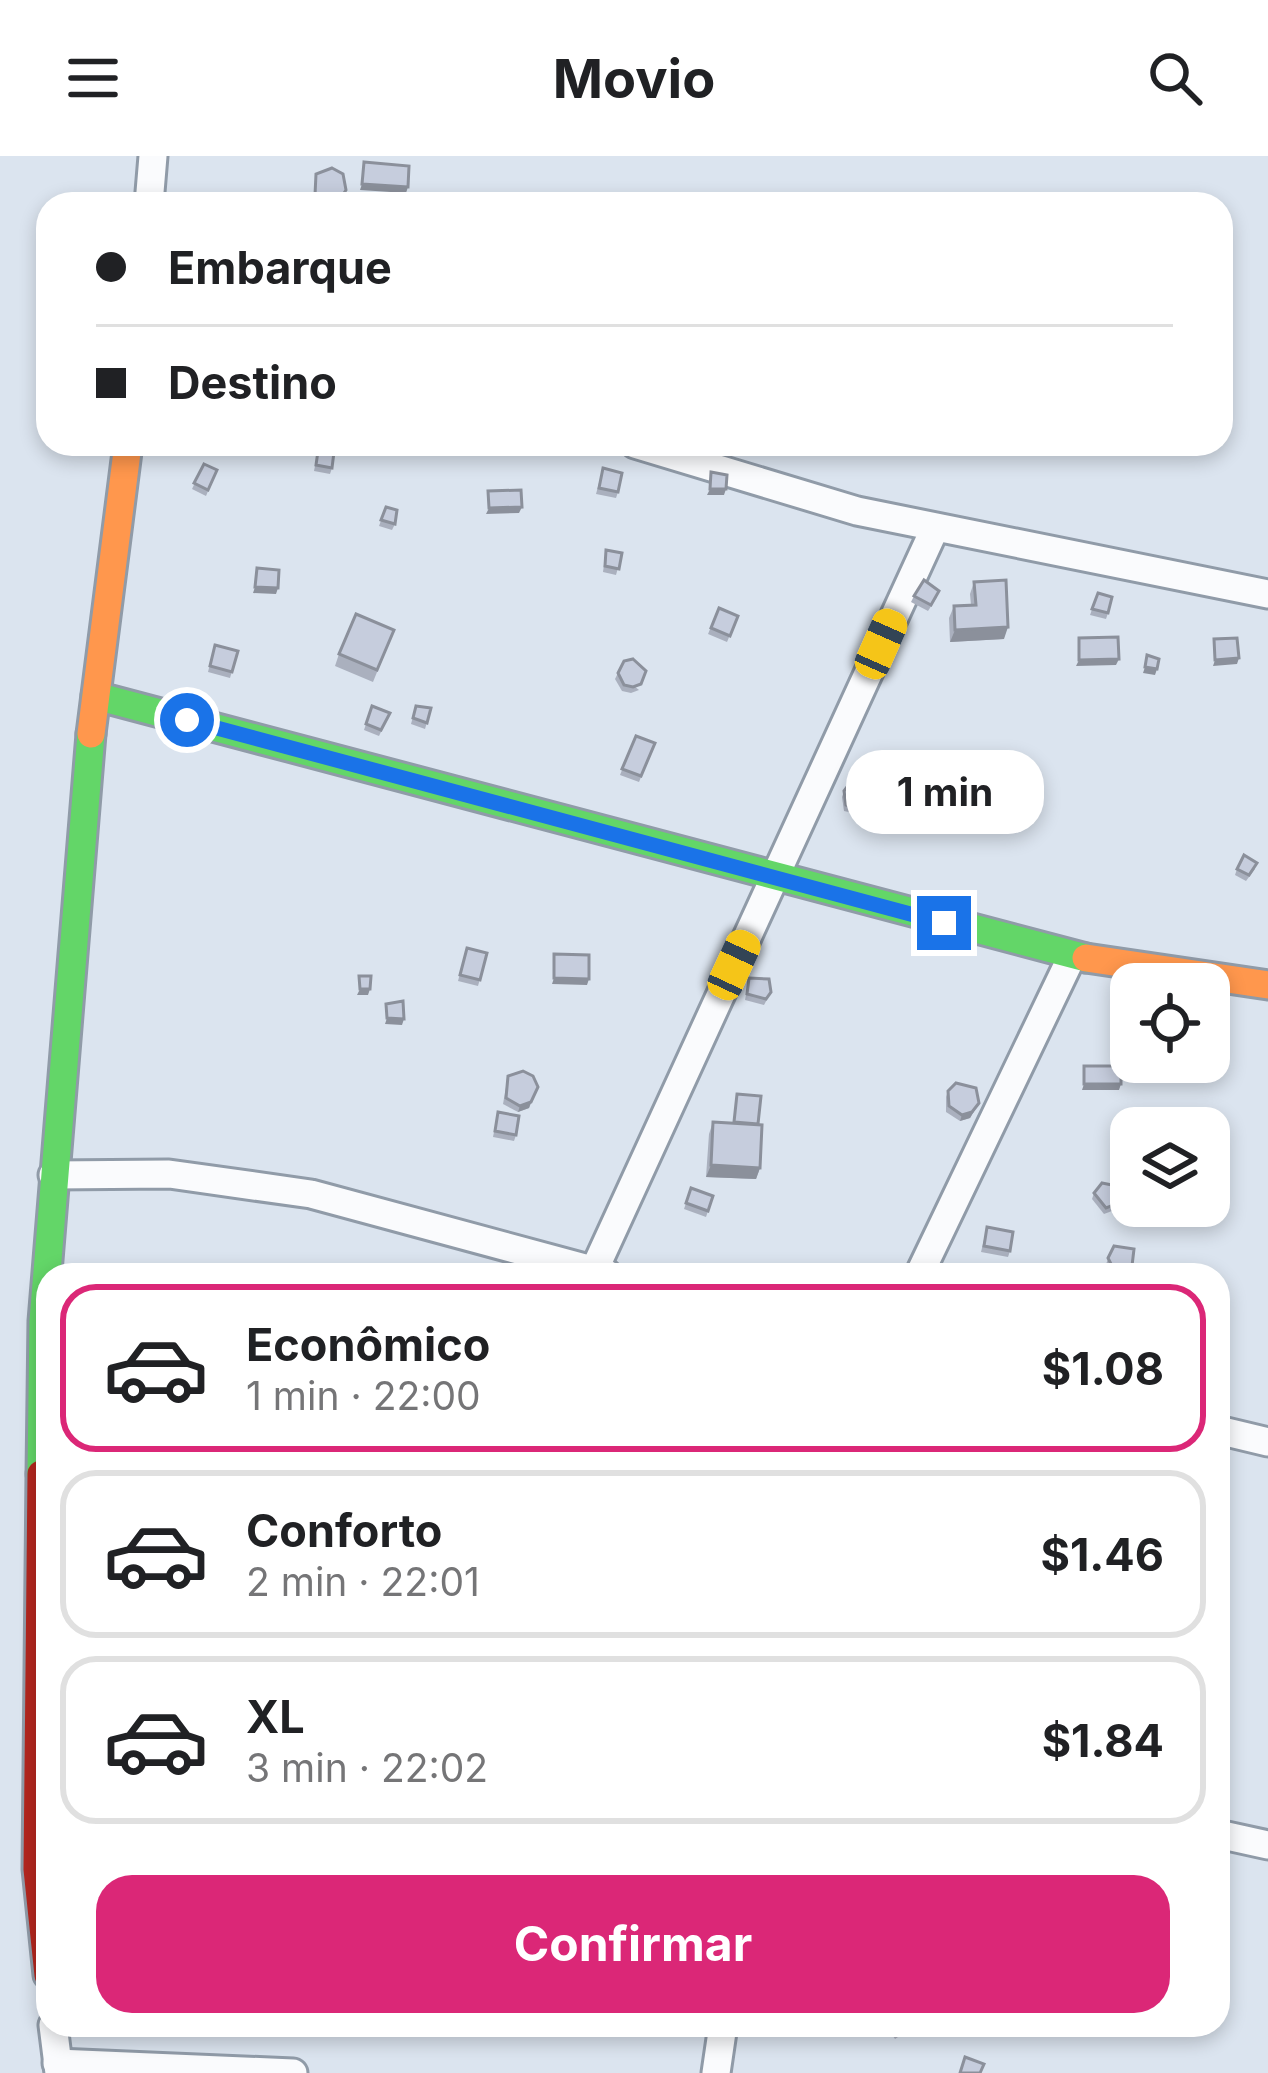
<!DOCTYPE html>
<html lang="pt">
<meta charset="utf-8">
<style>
:root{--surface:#fff;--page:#f2f2f2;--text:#202124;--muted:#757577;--line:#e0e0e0;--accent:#db2777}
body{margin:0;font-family:Inter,sans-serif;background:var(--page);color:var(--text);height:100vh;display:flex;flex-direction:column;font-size:45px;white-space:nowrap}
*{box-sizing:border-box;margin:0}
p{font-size:39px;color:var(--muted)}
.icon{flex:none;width:66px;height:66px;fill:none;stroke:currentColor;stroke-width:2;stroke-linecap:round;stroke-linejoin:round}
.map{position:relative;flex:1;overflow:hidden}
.details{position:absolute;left:36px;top:1107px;width:1194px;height:774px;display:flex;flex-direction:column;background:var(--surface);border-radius:36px;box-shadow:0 6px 18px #0003}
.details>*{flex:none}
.top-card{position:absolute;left:36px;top:36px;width:1197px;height:264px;border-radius:36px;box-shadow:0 6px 18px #0003;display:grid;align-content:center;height:264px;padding:0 60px;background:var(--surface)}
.tools{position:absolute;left:1110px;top:807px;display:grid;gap:24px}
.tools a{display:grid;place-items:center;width:120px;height:120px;border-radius:24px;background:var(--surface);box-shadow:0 6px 18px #0003;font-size:60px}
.end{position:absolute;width:54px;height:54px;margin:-27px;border:15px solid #1a73e8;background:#fff;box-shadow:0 0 0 6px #fff}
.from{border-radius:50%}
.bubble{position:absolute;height:84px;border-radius:36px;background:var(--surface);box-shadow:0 6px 18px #0003;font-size:39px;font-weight:700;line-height:84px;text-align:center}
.car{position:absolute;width:36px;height:72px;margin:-36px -18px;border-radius:15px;box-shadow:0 0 9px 3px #0007;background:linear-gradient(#f5c518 24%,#345 0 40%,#f5c518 0 76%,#345 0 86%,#f5c518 0)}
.top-card b{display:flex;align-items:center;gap:42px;height:114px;font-size:45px}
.top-card b+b{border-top:3px solid var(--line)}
.top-card i{width:30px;height:30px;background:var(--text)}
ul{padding:21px 0 0;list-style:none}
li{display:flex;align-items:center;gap:36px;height:168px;margin:0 24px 18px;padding:0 36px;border:6px solid var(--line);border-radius:36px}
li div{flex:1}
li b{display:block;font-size:45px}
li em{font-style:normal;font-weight:700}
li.on{border-color:var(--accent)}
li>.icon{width:108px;height:108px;stroke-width:1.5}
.cta{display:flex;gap:24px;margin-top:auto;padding:24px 60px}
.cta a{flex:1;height:138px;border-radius:36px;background:var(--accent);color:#fff;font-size:48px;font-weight:700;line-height:138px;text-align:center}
header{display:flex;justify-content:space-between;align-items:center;height:156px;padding:0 60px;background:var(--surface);font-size:54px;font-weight:700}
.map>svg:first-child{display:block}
</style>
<header><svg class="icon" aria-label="menu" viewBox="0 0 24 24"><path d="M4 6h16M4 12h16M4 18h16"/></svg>Movio<svg class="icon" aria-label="search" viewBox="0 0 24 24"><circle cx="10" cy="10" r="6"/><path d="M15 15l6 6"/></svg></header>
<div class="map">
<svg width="1268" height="1917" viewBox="0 0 1268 1917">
<rect width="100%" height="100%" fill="#dbe4ef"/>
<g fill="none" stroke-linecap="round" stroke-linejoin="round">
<defs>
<g id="street">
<path d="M149 48 153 0"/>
<path d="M635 288 857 355 1268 438"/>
<path d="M53 1019 169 1018 311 1038 607 1118"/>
<path d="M592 1119 935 372"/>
<path d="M919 1119 1072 800"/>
<path d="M1218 1274 1268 1286"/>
<path d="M1218 1678 1268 1689"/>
<path d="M53 1869 59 1917"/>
<path d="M57 1907 293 1917"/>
<path d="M716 1917 723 1869"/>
</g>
<g id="fast">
<path d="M96 540 1086 802"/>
<path d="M41 1318 43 1165 91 578"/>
</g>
<g id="slow">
<path d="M91 578 128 288"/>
<path d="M1086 802 1268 829"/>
</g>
<path id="jam" d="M41 1318 37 1713 48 1819"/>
</defs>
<use href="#street" stroke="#909ba8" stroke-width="33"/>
<use href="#fast" stroke="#909ba8" stroke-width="33"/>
<use href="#slow" stroke="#909ba8" stroke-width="33"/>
<use href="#jam" stroke="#909ba8" stroke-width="33"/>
<use href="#street" stroke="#fafbfd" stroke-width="27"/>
<use href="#fast" stroke="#63d668" stroke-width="27"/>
<use href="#slow" stroke="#ff974d" stroke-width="27"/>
<use href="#jam" stroke="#b3261e" stroke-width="27"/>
</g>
<g fill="#aab0be">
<path d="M316 18 346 34 339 48H318L313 45Z"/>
<path d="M318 295 332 312 330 318 314 315Z"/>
<path d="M204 308 217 314 206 340 192 333Z"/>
<path d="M603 312 618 336 616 342 596 338Z"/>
<path d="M386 351 395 368 392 374 379 370Z"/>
<path d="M606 394 622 397 616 419 603 416Z"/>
<path d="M974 426 1004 483 950 486 949 462 954 450 971 449 970 438Z"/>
<path d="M1098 437 1108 457 1106 463 1090 459Z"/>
<path d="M914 440 937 441 928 455 911 446Z"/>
<path d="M719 452 738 460 727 486 708 478Z"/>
<path d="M394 474 373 526 335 510 339 498Z"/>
<path d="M215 489 238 495 230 522 208 516Z"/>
<path d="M618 517 639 534 631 537 622 535 615 523Z"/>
<path d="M372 550 390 557 379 580 364 574Z"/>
<path d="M416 550 431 552 425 573 411 568Z"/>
<path d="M636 580 655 587 639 626 620 619Z"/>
<path d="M844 635 871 646 869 652 862 659 844 655 842 641Z"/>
<path d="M1237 713H1255L1246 725 1235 719Z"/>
<path d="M467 792 487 797 478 830 458 825Z"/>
<path d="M749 822 771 836 764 849 745 844Z"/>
<path d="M508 920 538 931 529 952 518 956 503 948Z"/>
<path d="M948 935 979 947 970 962 960 965 946 956V941Z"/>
<path d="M737 938 758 969 760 1012 756 1023 706 1021 709 978 713 966 733 967Z"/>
<path d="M498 956 516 979 514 985 493 981Z"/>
<path d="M691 1032 713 1040 706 1061 684 1053Z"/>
<path d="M1094 1037 1114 1049 1112 1055 1104 1058 1092 1043Z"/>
<path d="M987 1071 1010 1095 1008 1101 981 1096Z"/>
<path d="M1114 1090 1130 1116 1121 1119 1110 1116 1106 1108Z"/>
<path d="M348 1869H364L357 1877Z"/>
<path d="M889 1869H909L907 1875 895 1883 888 1872Z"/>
</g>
<g fill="#8b909b">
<path d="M362 28 408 31 406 37 360 34Z"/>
<path d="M710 333H726L724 339H707Z"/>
<path d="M522 351 519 357 486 358 489 352Z"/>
<path d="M255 431 278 432 276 438 253 437Z"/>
<path d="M1008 471 1004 483 950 486 955 474Z"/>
<path d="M1239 502 1237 508 1213 510 1215 504Z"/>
<path d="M1119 503 1116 509 1076 510 1079 504Z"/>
<path d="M1145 511 1157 513 1155 519 1143 517Z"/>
<path d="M923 637H971L969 643H921Z"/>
<path d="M554 822 589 823 587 829 552 828Z"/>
<path d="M360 833H370L368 839H357Z"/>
<path d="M387 862 404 863 402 869 385 868Z"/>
<path d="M1084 928H1121L1119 934H1082Z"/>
<path d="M531 946 529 952 518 956 520 950Z"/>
<path d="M979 947 970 962 960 965 962 959Z"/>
<path d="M711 1009 760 1012 756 1023 706 1021Z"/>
<path d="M1132 1110 1130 1116 1118 1119 1120 1114Z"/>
</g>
<g fill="#c6cddd" stroke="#8b909b" stroke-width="3">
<path d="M364 6 409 10 408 31 362 28Z"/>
<path d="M332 12 343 18 346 34 340 43 329 47 315 39 316 18Z"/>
<path d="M318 295 334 296 332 312 316 309Z"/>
<path d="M204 308 217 314 208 334 194 327Z"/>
<path d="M603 312 622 317 618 336 599 332Z"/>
<path d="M711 316 727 319 726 333H710Z"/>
<path d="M521 334 522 351 489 352 488 335Z"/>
<path d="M386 351 397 354 395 368 381 364Z"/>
<path d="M606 394 622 397 619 413 605 410Z"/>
<path d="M257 412 279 414 278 432 255 431Z"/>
<path d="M924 424 939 435 931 449 914 440Z"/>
<path d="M1006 424 1008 471 955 474 954 450 976 449 974 426Z"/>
<path d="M1098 437 1112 441 1108 457 1092 453Z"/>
<path d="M719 452 738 460 730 480 711 472Z"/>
<path d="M356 458 394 474 377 514 339 498Z"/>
<path d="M1118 481 1119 503 1079 504V482Z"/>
<path d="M1237 482 1239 502 1215 504 1214 483Z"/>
<path d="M215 489 238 495 232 516 210 510Z"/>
<path d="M1147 499 1159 503 1157 513 1145 511Z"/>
<path d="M633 503 646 515 641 528 633 531 624 529 618 517 624 505Z"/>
<path d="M372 550 390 557 381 574 366 568Z"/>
<path d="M416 550 431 552 427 567 413 562Z"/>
<path d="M636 580 655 587 641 620 622 613Z"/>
<path d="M971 616V637H923V617Z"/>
<path d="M863 626 871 633V646L864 653 846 649 844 635 850 627Z"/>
<path d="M1244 699 1257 707 1249 719 1237 713Z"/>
<path d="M467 792 487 797 480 824 460 819Z"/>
<path d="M554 798 589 799V823L554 822Z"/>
<path d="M359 820H371L370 833H360Z"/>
<path d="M749 822 769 823 771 836 766 843 747 838Z"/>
<path d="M403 845 404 863 387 862 386 848Z"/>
<rect x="1084" y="910" width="37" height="18"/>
<path d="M523 915 533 920 538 931 531 946 520 950 506 942 508 920Z"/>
<path d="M956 927 976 932 979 947 972 956 962 959 949 950 948 935Z"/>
<path d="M737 938 761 940 758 968 734 966Z"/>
<path d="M498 956 519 960 516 979 495 975Z"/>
<path d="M713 966 762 969 760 1012 711 1009Z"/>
<path d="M1102 1027 1117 1030 1114 1049 1106 1052 1094 1037Z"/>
<path d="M691 1032 713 1040 708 1055 686 1047Z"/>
<path d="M987 1071 1013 1076 1010 1095 984 1090Z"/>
<path d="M1114 1090 1134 1093 1132 1110 1120 1114 1112 1110 1108 1102Z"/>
<path d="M892 1869H908L897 1877Z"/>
<path d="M965 1901 984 1908 980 1917H960Z"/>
</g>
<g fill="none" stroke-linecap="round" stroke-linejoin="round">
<path stroke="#1a73e8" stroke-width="15" d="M187 564 944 767"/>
</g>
</svg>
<div class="tools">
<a><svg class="icon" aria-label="locate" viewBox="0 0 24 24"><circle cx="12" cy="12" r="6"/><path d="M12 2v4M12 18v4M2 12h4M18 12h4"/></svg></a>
<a><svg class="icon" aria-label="layers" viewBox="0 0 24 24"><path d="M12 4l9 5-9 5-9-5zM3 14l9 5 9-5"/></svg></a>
</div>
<i class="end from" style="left:187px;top:564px"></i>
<i class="end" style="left:944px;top:767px"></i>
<div class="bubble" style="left:846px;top:594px;width:198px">1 min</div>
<i class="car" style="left:881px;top:488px;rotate:24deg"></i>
<i class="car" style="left:734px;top:809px;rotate:25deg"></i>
<div class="top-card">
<b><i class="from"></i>Embarque</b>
<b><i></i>Destino</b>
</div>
<section class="details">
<ul>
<li class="on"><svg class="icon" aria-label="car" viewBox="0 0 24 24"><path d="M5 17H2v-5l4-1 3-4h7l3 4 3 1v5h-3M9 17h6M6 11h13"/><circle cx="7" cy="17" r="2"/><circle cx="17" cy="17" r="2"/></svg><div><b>Econômico</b><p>1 min · 22:00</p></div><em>$1.08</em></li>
<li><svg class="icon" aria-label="car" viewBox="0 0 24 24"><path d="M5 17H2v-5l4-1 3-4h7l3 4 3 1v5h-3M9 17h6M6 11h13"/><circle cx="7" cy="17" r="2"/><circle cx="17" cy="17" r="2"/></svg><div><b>Conforto</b><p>2 min · 22:01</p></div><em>$1.46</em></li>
<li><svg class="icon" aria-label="car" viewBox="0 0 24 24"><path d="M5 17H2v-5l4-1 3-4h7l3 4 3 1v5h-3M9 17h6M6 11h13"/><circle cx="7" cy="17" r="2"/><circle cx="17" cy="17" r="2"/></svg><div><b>XL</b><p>3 min · 22:02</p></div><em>$1.84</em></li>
</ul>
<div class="cta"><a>Confirmar</a></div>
</section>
</div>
